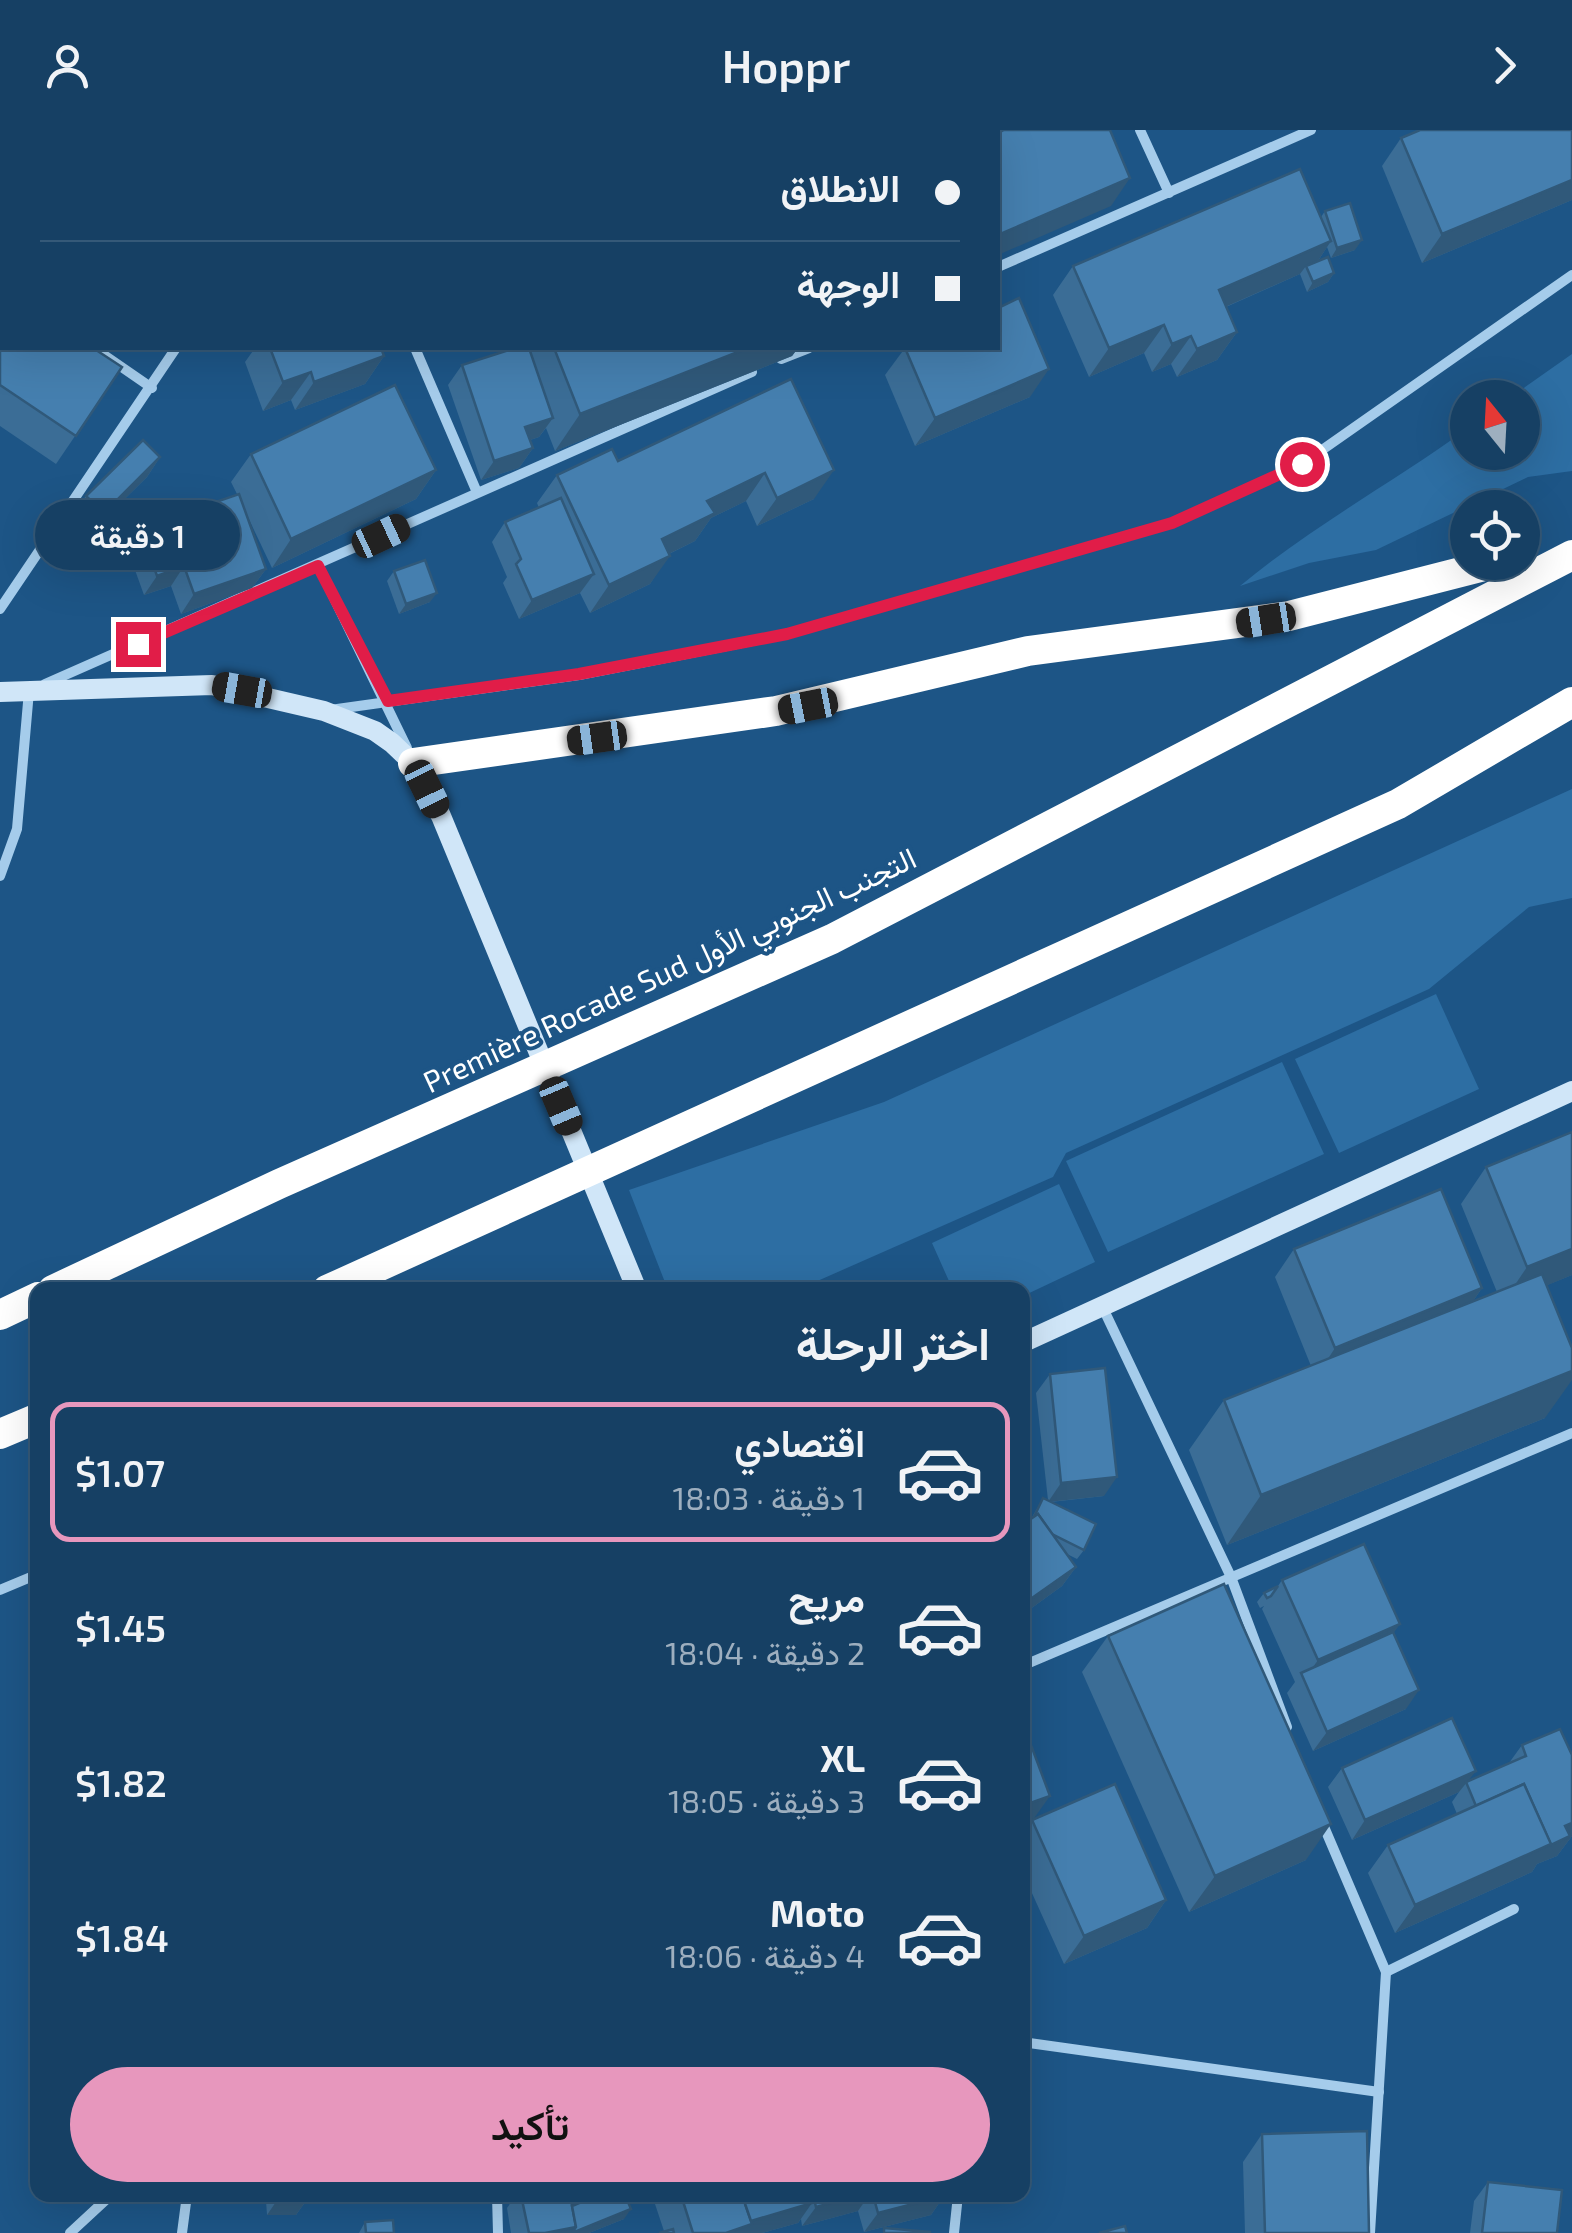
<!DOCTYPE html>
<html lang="ar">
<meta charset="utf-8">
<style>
:root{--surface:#164064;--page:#1f476a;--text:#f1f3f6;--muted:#9eafbf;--line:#355978;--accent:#e797bd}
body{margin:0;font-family:"Exo 2",Vazirmatn,sans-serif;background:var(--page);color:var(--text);direction:rtl;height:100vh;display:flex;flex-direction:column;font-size:38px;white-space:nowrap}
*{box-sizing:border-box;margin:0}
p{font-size:32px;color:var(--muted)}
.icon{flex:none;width:55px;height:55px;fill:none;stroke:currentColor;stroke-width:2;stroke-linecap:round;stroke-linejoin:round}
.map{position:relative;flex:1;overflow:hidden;direction:ltr}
.panel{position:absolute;left:30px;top:1152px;width:1000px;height:920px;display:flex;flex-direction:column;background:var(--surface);border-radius:20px;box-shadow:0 10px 40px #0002,0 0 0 2px var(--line);direction:rtl}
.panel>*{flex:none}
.guide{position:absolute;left:0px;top:0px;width:1000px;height:220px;box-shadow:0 10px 40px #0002,0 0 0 2px var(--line);direction:rtl;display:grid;align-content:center;height:220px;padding:0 40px;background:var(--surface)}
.needle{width:65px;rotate:342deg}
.fabs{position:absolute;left:1450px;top:250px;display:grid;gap:20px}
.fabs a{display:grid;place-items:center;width:90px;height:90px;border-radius:50%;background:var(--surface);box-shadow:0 10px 40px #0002,0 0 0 2px var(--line);font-size:50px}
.end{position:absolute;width:45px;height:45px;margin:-22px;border:12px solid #e11d48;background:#fff;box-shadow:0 0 0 5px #fff}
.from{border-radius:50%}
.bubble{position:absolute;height:70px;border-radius:35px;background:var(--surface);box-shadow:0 10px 40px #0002,0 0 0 2px var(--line);font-size:32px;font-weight:600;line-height:70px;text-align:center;direction:rtl}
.car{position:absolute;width:30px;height:60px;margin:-30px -15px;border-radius:12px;box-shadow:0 0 8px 2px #0007;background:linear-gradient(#222 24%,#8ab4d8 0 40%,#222 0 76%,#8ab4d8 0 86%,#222 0)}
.guide b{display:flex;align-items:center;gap:35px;height:95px;font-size:38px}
.guide b+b{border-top:2px solid var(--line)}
.guide i{width:25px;height:25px;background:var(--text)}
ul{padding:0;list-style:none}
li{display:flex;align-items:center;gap:30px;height:140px;margin:0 20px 15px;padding:0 20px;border:5px solid transparent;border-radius:20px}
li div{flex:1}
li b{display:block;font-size:38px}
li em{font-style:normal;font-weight:600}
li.active{border-color:var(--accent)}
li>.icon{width:90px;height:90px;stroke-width:1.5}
h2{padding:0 40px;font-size:45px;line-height:120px}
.button{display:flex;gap:20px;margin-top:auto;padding:20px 40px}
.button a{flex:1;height:115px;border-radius:60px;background:var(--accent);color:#111;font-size:40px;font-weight:600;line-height:115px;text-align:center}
header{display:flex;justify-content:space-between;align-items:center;height:130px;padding:0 40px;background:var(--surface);font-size:45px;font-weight:600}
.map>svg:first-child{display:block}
</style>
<header><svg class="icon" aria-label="forward" viewBox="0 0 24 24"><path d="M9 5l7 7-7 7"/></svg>Hoppr<svg class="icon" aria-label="person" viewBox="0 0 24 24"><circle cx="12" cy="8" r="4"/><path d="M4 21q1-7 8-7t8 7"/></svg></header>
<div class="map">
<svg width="1572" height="2103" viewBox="0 0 1572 2103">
<rect width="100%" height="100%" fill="#1d5586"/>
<g fill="#2d6ea3">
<path d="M1572 224V341L1528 347 1376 420 1309 433 1240 456C1311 397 1392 353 1467 299L1468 322H1522V268L1511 267Z"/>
<path d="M1572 659V768L1529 777 1429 859 1066 1023 1053 1047 797 1160H668L629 1060 884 972Z"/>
<path d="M1436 864 1479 959 1339 1023 1295 929Z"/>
<path d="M1282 932 1324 1024 1108 1122 1066 1031Z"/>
<path d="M1059 1054 1095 1132 1023 1166 1022 1160H953L932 1113Z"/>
</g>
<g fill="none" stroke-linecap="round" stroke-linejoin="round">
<g stroke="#a5cceb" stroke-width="10">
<path d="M324 0 325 2"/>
<path d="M1140 0 1169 63"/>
<path d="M279 2 280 0"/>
<path d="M571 2 576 0"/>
<path d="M998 137 1311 0"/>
<path d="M0 153 2 154"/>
<path d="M94 218 152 258"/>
<path d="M415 218 476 360"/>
<path d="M781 229 809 218"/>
<path d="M318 435 407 618"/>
<path d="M0 479 176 218"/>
<path d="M45 554 752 242"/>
<path d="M330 580 579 545 787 504 1172 393 1302 334 1572 145"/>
<path d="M0 746 17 699 29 561"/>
<path d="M1102 1176 1231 1447 1287 1597"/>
<path d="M0 1460 38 1444"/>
<path d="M1022 1536 1572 1303"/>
<path d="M1322 1692 1386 1842 1370 2103"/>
<path d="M1386 1842 1514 1779"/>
<path d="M1022 1912 1379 1962"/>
<path d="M497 2065 498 2103"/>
<path d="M70 2103 111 2065"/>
<path d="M182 2103 187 2065"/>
<path d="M954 2103 958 2065"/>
</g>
<g stroke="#d0e6f8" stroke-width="20">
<path d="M0 562 212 555 324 581 375 601 392 613 413 633 441 686 637 1160"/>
<path d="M1022 1213 1572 961"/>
</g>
<g stroke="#fff" stroke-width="30">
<path d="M413 633 776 581 1028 521 1289 486 1500 432"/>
<path d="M53 1160 279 1054 832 809 1572 425"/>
<path d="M327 1160 1398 674 1572 572"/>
<path d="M0 1185 38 1167"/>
<path d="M0 1304 38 1288"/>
</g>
</g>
<g fill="#3b6d96">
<path d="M0 0 2 2V110L0 108Z"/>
<path d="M339 0H354L355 2H337Z"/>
<path d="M793 0H900L901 2H794Z"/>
<path d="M914 0H957L952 2H915Z"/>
<path d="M1572 0V70L1422 133 1382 36 1401 8Z"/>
<path d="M1325 81 1355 120 1331 128 1327 117 1318 131 1334 143 1328 152 1307 162 1300 144 1226 177 1237 202 1217 230 1177 247 1171 234 1152 242 1144 223 1089 247 1053 165 1073 136 1321 87Z"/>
<path d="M0 155 122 237 56 334 0 296Z"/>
<path d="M255 218H381L384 226 365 254 295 280 291 270 263 281 245 232Z"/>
<path d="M531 218H798L792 226 555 321 546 298 539 307 530 310 533 318 519 338 481 350 448 255 462 235 530 220Z"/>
<path d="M905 218 1030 267 915 316 885 245Z"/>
<path d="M791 249 814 369 757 396 746 371 711 388 695 411 669 424 650 454 590 483 580 463 519 489 503 453 507 447 492 412 505 392 539 378 537 373 557 345 618 331Z"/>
<path d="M251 324 436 340 416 369 272 438 246 383 266 439 252 458 181 484 171 456 144 465 127 418 140 398 237 364 231 352Z"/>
<path d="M160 327 147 347 90 403 72 385 86 366Z"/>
<path d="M394 441 430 472 399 484 387 451Z"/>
<path d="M1572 1002V1145L1547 1155 1545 1288 1227 1415 1189 1320 1224 1270 1311 1236 1275 1147 1294 1119 1482 1158 1473 1171 1497 1162 1461 1074 1486 1037Z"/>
<path d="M1050 1244 1104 1366 1051 1372 1084 1420 1077 1429 1067 1424 1076 1437 1062 1456 1022 1485V1395L1031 1389 1043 1368 1048 1370 1036 1263Z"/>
<path d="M1282 1450 1400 1494 1393 1502 1406 1579 1313 1621 1287 1563 1295 1552 1262 1479 1264 1476 1260 1478 1257 1472 1264 1463 1278 1456Z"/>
<path d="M1108 1506 1306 1730 1189 1782 1082 1542Z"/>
<path d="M1022 1591 1033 1690 1166 1770 1147 1798 1064 1834 1022 1741V1705L1030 1694 1022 1697Z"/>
<path d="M1522 1615 1572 1625V1706L1557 1726 1537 1734 1532 1742 1395 1803 1368 1743 1388 1715 1457 1684 1452 1672 1459 1662 1352 1710 1328 1657 1342 1638 1469 1651 1509 1633Z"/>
<path d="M1262 2004 1369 2103H1245L1243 2032Z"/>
<path d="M1488 2052 1557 2103H1470L1474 2071Z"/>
<path d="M239 2065H336L334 2068H308L296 2085H267L266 2071H239Z"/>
<path d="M516 2065H625L624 2089 589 2103H511L507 2078Z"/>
<path d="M652 2065H944V2066L931 2085 864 2102 858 2081 802 2096 801 2089 798 2093 762 2103H659L664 2101Z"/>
<path d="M365 2092 394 2103H359Z"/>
</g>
<g fill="#30597a">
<path d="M937 0H957L952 2H935Z"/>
<path d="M1130 48 1111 76 998 125V105Z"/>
<path d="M1572 50V70L1422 133 1442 104Z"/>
<path d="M1362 110 1355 120 1331 128 1337 118Z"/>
<path d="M1331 111 1312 140 1306 136 1300 144 1200 188 1219 160Z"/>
<path d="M1334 143 1328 152 1307 162 1313 152Z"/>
<path d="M1164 195 1144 223 1089 247 1109 218Z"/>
<path d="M1237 202 1217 230 1177 247 1197 219Z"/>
<path d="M1191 206 1171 234 1152 242 1172 214Z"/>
<path d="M748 218H798L792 226 555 321 580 284Z"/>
<path d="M384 226 365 254 295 280 314 252Z"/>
<path d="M1049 239 1030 267 915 316 935 288Z"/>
<path d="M311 242 291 270 263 281 283 252Z"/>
<path d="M553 288 539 307 512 316 525 297Z"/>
<path d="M533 318 519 338 481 350 494 331Z"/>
<path d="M160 327 147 347 90 403 104 383Z"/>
<path d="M436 340 416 369 272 438 291 409Z"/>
<path d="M834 340 814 369 757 396 777 368Z"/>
<path d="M765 343 746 371 711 388 695 411 642 437 662 409 707 371Z"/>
<path d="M670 426 650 454 590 483 609 455Z"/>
<path d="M184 436 171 456 144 465 157 446Z"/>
<path d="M266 439 252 458 181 484 194 464Z"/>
<path d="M594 444 580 463 519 489 532 470Z"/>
<path d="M437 463 430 472 399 484 406 474Z"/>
<path d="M1572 1119V1145L1502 1174 1527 1137Z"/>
<path d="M1482 1158 1463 1186 1316 1247 1335 1218Z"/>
<path d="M1572 1241V1250L1545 1288 1227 1415 1261 1365Z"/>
<path d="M1117 1347 1104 1366 1048 1372 1061 1353Z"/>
<path d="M1076 1437 1062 1456 1022 1485V1475Z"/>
<path d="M1400 1494 1380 1522 1304 1550 1318 1530Z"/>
<path d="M1419 1560 1406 1579 1313 1621 1327 1602Z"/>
<path d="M1476 1641 1459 1662 1352 1710 1365 1690Z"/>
<path d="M1050 1666 1030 1694 1022 1697V1676Z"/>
<path d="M1572 1693V1706L1557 1726 1537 1734 1532 1742 1395 1803 1415 1775Z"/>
<path d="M1331 1694 1306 1730 1189 1782 1215 1746Z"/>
<path d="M1166 1770 1147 1798 1064 1834 1084 1806Z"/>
<path d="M243 2065H270L266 2071H239Z"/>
<path d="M298 2065H336L334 2068H308L296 2085H267L280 2066Z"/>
<path d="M346 2065H379L340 2073Z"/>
<path d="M596 2065 565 2080 572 2070Z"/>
<path d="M860 2065H869L858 2081 802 2096 816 2077Z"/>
<path d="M944 2066 931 2085 864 2102 878 2083Z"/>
<path d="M812 2073 798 2093 762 2103H726L745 2093Z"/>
<path d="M631 2079 624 2089 589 2103H572Z"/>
<path d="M576 2097 572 2103H545Z"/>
</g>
<g fill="#457faf" stroke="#30597a" stroke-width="2.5">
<path d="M0 0H49L53 2H2V68L0 66Z"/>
<path d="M354 0H461L462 2H355Z"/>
<path d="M814 0H900L901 2H815Z"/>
<path d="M1004 0H1110L1130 48 998 105V3Z"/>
<path d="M1420 0H1572V50L1442 104 1401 8Z"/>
<path d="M1300 39 1331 111 1219 160 1237 202 1197 219 1191 206 1172 214 1164 195 1109 218 1073 136Z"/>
<path d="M1350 73 1362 110 1337 118 1325 81Z"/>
<path d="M1328 127 1334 143 1313 152 1306 136Z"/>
<path d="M0 155 2 157V218H93L122 237 76 306 0 255Z"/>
<path d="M1019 168 1049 239 935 288 905 218H998V178Z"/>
<path d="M270 218H381L384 226 314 252 311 242 283 252Z"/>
<path d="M515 218H529L553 288 525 297 533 318 494 331 462 235Z"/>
<path d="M554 218H748L580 284Z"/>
<path d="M791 249 834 340 777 368 765 343 707 371 715 383 662 409 670 426 609 455 557 345 612 319 618 331Z"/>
<path d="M395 255 436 340 291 409 251 324Z"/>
<path d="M143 310 160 327 104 383 86 366Z"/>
<path d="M239 364 266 439 194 464 184 436 157 446 140 398Z"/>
<path d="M561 368 594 444 532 470 516 434 521 429 505 392Z"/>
<path d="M425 430 437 463 406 474 394 441Z"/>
<path d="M1572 1002V1119L1527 1137 1486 1037Z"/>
<path d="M1441 1059 1482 1158 1335 1218 1294 1119Z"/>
<path d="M1542 1144 1572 1218V1241L1261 1365 1224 1270Z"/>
<path d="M1105 1238 1117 1347 1061 1353 1050 1244Z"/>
<path d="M1043 1368 1096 1394 1084 1420 1052 1404 1038 1384 1034 1387Z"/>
<path d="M1038 1384 1076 1437 1022 1475V1395Z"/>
<path d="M1364 1414 1400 1494 1318 1530 1282 1450Z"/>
<path d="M1224 1454 1331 1694 1215 1746 1108 1506Z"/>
<path d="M1278 1456 1271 1466 1267 1468 1264 1463Z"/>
<path d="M1393 1502 1419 1560 1327 1602 1301 1543Z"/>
<path d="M1452 1588 1476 1641 1365 1690 1342 1638Z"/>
<path d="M1022 1591 1050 1666 1022 1676Z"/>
<path d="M1560 1599 1572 1625V1693L1565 1696 1570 1706 1551 1715 1524 1654 1476 1676 1466 1652 1526 1626 1522 1615Z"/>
<path d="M1115 1654 1166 1770 1084 1806 1032 1690Z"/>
<path d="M1524 1654 1551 1714 1415 1775 1388 1715Z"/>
<path d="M1367 2001 1369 2103H1265L1262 2004Z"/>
<path d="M1488 2052 1562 2060 1557 2103H1482Z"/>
<path d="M521 2065H570L576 2097 545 2103H529Z"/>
<path d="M571 2065H596L572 2070Z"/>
<path d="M598 2065H625L631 2079 572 2103 576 2097 572 2076Z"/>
<path d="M681 2065H742L752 2094 726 2103H693Z"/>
<path d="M742 2065H809L812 2073 751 2091Z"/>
<path d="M813 2065H860L816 2077Z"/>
<path d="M873 2065H944V2066L878 2083Z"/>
<path d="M393 2090 394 2103H366L365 2092Z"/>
<path d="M1125 2096 1127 2103H1099Z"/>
<path d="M884 2098 930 2102V2103H884Z"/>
<path d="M673 2099 674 2103H659Z"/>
</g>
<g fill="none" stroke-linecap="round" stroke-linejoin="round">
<path stroke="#e11d48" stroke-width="12" d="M138 514 318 436 388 571 579 544 787 504 1172 393 1302 334"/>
</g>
<g text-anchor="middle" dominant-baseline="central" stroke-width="8" stroke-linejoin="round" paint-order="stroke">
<g font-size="30" fill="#fff" stroke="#1d5586">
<text transform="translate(669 839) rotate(-25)">Première Rocade Sud التجنب الجنوبي الأول</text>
</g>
</g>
</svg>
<div class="fabs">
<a><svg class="needle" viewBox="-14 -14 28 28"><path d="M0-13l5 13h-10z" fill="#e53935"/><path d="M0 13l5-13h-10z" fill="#9eafbf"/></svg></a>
<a><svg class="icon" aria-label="locate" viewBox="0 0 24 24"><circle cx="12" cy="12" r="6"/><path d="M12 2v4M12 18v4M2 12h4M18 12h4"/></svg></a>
</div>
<i class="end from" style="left:1302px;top:334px"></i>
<i class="end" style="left:138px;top:514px"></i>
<div class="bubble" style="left:35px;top:370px;width:205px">1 دقيقة</div>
<i class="car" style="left:381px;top:406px;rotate:65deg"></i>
<i class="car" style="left:1266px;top:490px;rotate:261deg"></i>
<i class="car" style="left:242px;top:560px;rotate:280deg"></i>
<i class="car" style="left:808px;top:576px;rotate:259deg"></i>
<i class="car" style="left:597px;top:608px;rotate:262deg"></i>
<i class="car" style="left:427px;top:659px;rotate:154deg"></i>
<i class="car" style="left:561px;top:976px;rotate:157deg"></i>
<div class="guide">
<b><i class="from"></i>الانطلاق</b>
<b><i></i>الوجهة</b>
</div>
<section class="panel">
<h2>اختر الرحلة</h2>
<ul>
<li class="active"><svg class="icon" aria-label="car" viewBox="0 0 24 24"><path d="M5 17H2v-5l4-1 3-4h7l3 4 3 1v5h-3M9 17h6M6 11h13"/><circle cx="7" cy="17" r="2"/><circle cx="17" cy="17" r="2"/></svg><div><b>اقتصادي</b><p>1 دقيقة · 18:03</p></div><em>$1.07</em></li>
<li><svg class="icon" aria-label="car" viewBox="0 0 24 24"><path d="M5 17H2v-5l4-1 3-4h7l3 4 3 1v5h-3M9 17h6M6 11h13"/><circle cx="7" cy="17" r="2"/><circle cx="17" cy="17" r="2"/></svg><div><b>مريح</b><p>2 دقيقة · 18:04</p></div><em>$1.45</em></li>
<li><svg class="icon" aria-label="car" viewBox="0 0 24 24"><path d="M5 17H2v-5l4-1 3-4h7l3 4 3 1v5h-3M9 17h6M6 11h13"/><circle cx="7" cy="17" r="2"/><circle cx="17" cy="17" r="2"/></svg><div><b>XL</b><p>3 دقيقة · 18:05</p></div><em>$1.82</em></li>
<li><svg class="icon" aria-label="car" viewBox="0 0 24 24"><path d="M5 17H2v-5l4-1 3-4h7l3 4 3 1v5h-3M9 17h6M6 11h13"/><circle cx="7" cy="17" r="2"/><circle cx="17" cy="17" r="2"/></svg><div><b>Moto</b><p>4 دقيقة · 18:06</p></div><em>$1.84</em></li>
</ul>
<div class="button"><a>تأكيد</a></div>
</section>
</div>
